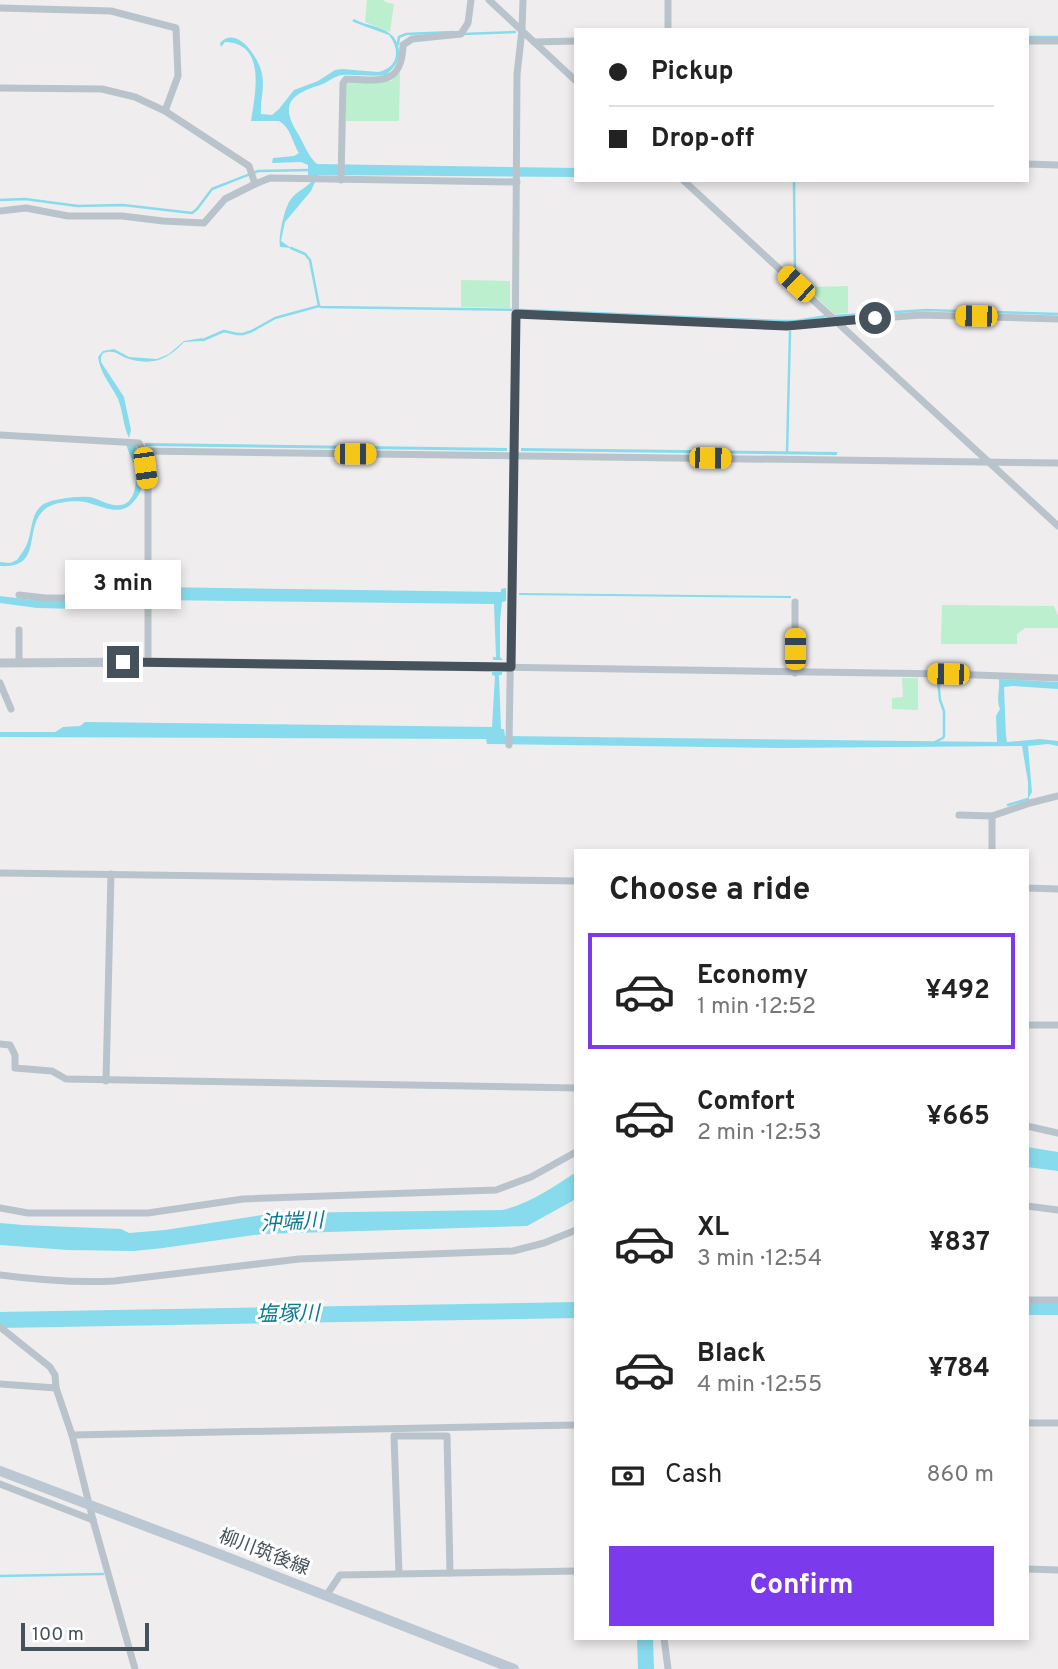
<!DOCTYPE html>
<meta charset="utf-8">
<style>
:root{--surface:#fff;--page:#f2f2f2;--text:#222;--muted:#767676;--line:#e0e0e0;--accent:#7c3aed}
body{margin:0;font-family:Overpass,"Noto Sans JP",sans-serif;background:var(--page);color:var(--text);height:100vh;display:flex;flex-direction:column;font-size:26px;white-space:nowrap}
*{box-sizing:border-box;margin:0}
p{font-size:23px;color:var(--muted)}
.icon{flex:none;width:38px;height:38px;fill:none;stroke:currentColor;stroke-width:2;stroke-linecap:round;stroke-linejoin:round}
.map{position:relative;flex:1;overflow:hidden}
.sheet{position:absolute;left:574px;top:849px;width:455px;height:791px;display:flex;flex-direction:column;background:var(--surface);border-radius:0px;box-shadow:0 4px 10px #0003}
.sheet>*{flex:none}
.banner{position:absolute;left:574px;top:28px;width:455px;height:154px;border-radius:0px;box-shadow:0 4px 10px #0003;display:grid;align-content:center;height:154px;padding:0 35px;background:var(--surface)}
.scale{position:absolute;left:21px;bottom:18px;width:128px;box-sizing:border-box;padding-left:7px;border:4px solid #46525b;border-top:0;font-size:19px;line-height:24px;white-space:nowrap;color:#46525b;-webkit-text-stroke:5px #fff;paint-order:stroke}
.end{position:absolute;width:32px;height:32px;margin:-16px;border:9px solid #46525b;background:#fff;box-shadow:0 0 0 4px #fff}
.from{border-radius:50%}
.bubble{position:absolute;height:49px;border-radius:0px;background:var(--surface);box-shadow:0 4px 10px #0003;font-size:23px;font-weight:700;line-height:49px;text-align:center}
.car{position:absolute;width:21px;height:42px;margin:-21px -10px;border-radius:9px;box-shadow:0 0 5px 2px #0007;background:linear-gradient(#f5c518 24%,#345 0 40%,#f5c518 0 76%,#345 0 86%,#f5c518 0)}
.banner b{display:flex;align-items:center;gap:24px;height:66px;font-size:26px}
.banner b+b{border-top:2px solid var(--line)}
.banner i{width:18px;height:18px;background:var(--text)}
ul{padding:0;list-style:none}
li{display:flex;align-items:center;gap:21px;height:116px;margin:0 14px 10px;padding:0 21px;border:4px solid transparent;border-radius:0px}
li div{flex:1}
li b{display:block;font-size:26px}
li em{font-style:normal;font-weight:700}
li.current{border-color:var(--accent)}
li>.icon{width:63px;height:63px;stroke-width:1.5}
h2{padding:0 35px;font-size:32px;line-height:84px}
.pay{display:flex;align-items:center;gap:18px;height:77px;padding:0 35px;font-size:26px}
.pay p{margin-inline-start:auto}
.primary-button{display:flex;gap:14px;margin-top:auto;padding:14px 35px}
.primary-button a{flex:1;height:80px;border-radius:0px;background:var(--accent);color:#fff;font-size:28px;font-weight:700;line-height:80px;text-align:center}
.map>svg:first-child{display:block}
</style>
<div class="map">
<svg width="1058" height="1669" viewBox="0 0 1058 1669">
<rect width="100%" height="100%" fill="#f0edee"/>
<g fill="#bbefcd">
<path d="M367 0H384L385 2 394 4 390 32 365 22Z"/>
<path d="M400 72 399 121H346L345 82 391 81Z"/>
<path d="M461 280 510 281V308L461 307Z"/>
<path d="M848 286V313L834 314 806 287Z"/>
<path d="M942 605 1054 606 1058 616V628H1025L1017 634V644H941Z"/>
<path d="M902 678H918V710L892 709V698L903 697Z"/>
</g>
<g fill="#88dbec">
<path d="M354 19C370 28 396 26 399 50 400 61 394 68 386 75 371 77 357 74 342 75 335 76 329 81 323 84 295 93 278 101 297 132 304 143 307 155 317 164L576 168V177L318 175 311 191 285 222 281 241 291 248 280 247C278 238 284 208 291 199 296 192 306 188 312 181L308 176V165L301 162 272 163 273 158 294 156 299 153C292 142 291 128 279 121H251C255 94 267 43 225 42L221 47 220 43C237 24 259 58 262 74 265 87 260 101 261 114L272 115 279 109 294 90 318 81 335 70 342 69 378 72C398 68 401 50 389 35L356 23 352 21Z"/>
<path d="M202 338 203 341 184 342C168 359 154 366 129 359 118 356 117 349 103 353L101 357V362L124 397 131 430 129 438C123 426 123 411 118 399 111 385 100 373 98 357L103 351 114 349 129 357 157 359 169 354 184 341Z"/>
<path d="M145 443 507 448V451L145 446Z"/>
<path d="M126 444H136C138 458 143 474 141 487 141 492 138 497 134 501 121 518 102 506 85 502 74 500 52 502 44 510 23 529 44 569 0 566V562L10 563 17 560C21 554 26 548 28 541 32 530 31 515 41 506 49 499 78 496 89 497 99 498 109 507 120 505 137 504 138 476 134 464 131 457 128 451 126 444Z"/>
<path d="M521 448 837 452V455L521 451Z"/>
<path d="M156 587 501 592V589L506 588V601L502 602 500 621V657L503 660H493V657H496L494 604 156 600 155 593Z"/>
<path d="M137 591 144 592V600L108 602 81 609 37 608 0 603V596L33 600 78 601Z"/>
<path d="M519 593 791 596V598L519 595Z"/>
<path d="M492 672H502V675H499L501 729H504L505 736 997 742 996 716 1000 709C996 699 1000 691 999 679L1058 682V689L1013 686 1004 687 1006 736 1007 742 1040 739 1058 741V746L1048 744 1028 746 1032 792 1028 799V782L1022 746 780 748 487 744 486 739 0 737V732H55L63 727 80 726 85 722 492 727 495 676 492 675Z"/>
<path d="M1027 1147 1058 1152V1171L1027 1167Z"/>
<path d="M576 1172V1199L527 1226 262 1234 163 1248 134 1251 68 1250 0 1245V1223L23 1225 121 1229 129 1233 165 1230 275 1213 502 1210C529 1204 554 1187 576 1172Z"/>
<path d="M637 1638H653L654 1669H638Z"/>
</g>
<g fill="none" stroke-linecap="round" stroke-linejoin="round">
<g stroke="#88dbec" stroke-width="2.5">
<path d="M463 34 515 32"/>
<path d="M1027 37H1058"/>
<path d="M398 44 399 37 406 34 453 32"/>
<path d="M794 181 795 276"/>
<path d="M0 200 25 199 78 206 123 205 192 213 197 209 212 189 258 171 310 170"/>
<path d="M291 248 305 254 310 260 319 306"/>
<path d="M834 316 926 310 1058 314"/>
<path d="M203 340 224 331 237 334H243L252 331 275 318 319 306 321 307 523 310 781 321H796L827 316"/>
<path d="M787 452 790 332"/>
<path d="M935 742 943 738 944 736V711L940 700 938 679"/>
<path d="M1008 805 1028 799"/>
<path d="M0 1576 103 1574"/>
</g>
<g stroke="#88dbec" stroke-width="16">
<path d="M1027 1307H1058"/>
<path d="M0 1320 576 1310"/>
</g>
<g stroke="#b9c3cb" stroke-width="7">
<path d="M489 0 576 81"/>
<path d="M0 8 111 11 176 28 178 76 165 111"/>
<path d="M668 30V0"/>
<path d="M1027 41H1058"/>
<path d="M534 42 576 41"/>
<path d="M0 88 102 89 135 97 165 111 249 166 255 184 225 199 204 223 163 221 122 216H68L26 208 0 211"/>
<path d="M1027 164 1058 165"/>
<path d="M341 180 343 83 346 79C378 80 402 87 403 45L412 39 461 34 468 23 471 0"/>
<path d="M683 180 1058 526"/>
<path d="M255 184 270 178 517 182"/>
<path d="M516 314 787 325 921 315 1058 319"/>
<path d="M0 435 139 443 143 451 148 486V662"/>
<path d="M143 451 1058 463"/>
<path d="M19 595 45 598H77L121 587 149 586"/>
<path d="M795 602V673"/>
<path d="M19 630V663"/>
<path d="M488 667 948 674 1058 678"/>
<path d="M0 683 11 709"/>
<path d="M509 745 515 380 517 74 522 30 523 0"/>
<path d="M959 815 992 816"/>
<path d="M992 850V816L1030 803 1058 796"/>
<path d="M0 873 576 881"/>
<path d="M1027 888 1058 889"/>
<path d="M1027 1025H1058"/>
<path d="M0 1044 10 1045 15 1055V1068L52 1071 66 1079 576 1088"/>
<path d="M106 1081 111 874"/>
<path d="M1027 1126 1058 1133"/>
<path d="M1027 1206 1058 1210"/>
<path d="M0 1208 28 1213H148L243 1199 496 1190 531 1177 576 1152"/>
<path d="M0 1275C38 1280 75 1283 114 1281L299 1259 513 1251 544 1243 576 1230"/>
<path d="M1027 1300H1058"/>
<path d="M0 1327 50 1367 55 1375 56 1388 72 1435 93 1520 135 1669"/>
<path d="M0 1384 56 1388"/>
<path d="M1027 1423H1058"/>
<path d="M72 1435 576 1425"/>
<path d="M0 1484 93 1520"/>
<path d="M1027 1569 1058 1570"/>
<path d="M399 1573 394 1436H447L450 1573"/>
<path d="M326 1596 340 1575 576 1571"/>
<path d="M664 1638 668 1669"/>
</g>
<path stroke="#b9c3cb" stroke-width="9" d="M0 663 148 662 488 667"/>
<path stroke="#bbc7d2" stroke-width="10" d="M0 1471 206 1549 514 1669"/>
</g>
<g fill="none" stroke-linecap="round" stroke-linejoin="round">
<path stroke="#46525b" stroke-width="9" d="M123 662 511 667 516 314 787 326 875 318"/>
</g>
<g text-anchor="middle" dominant-baseline="central" stroke-width="6" stroke-linejoin="round" paint-order="stroke">
<g font-size="19" fill="#46525b" stroke="#fff">
<text transform="translate(264 1553) rotate(21)">柳川筑後線</text>
</g>
<g font-size="21" font-style="italic" fill="#0c7b92" stroke="#fff">
<text transform="translate(292 1223) rotate(-3)">沖端川</text>
<text transform="translate(288 1315) rotate(-1)">塩塚川</text>
</g>
</g>
</svg>
<div class="scale">100 m</div>
<i class="end from" style="left:875px;top:318px"></i>
<i class="end" style="left:123px;top:662px"></i>
<div class="bubble" style="left:65px;top:560px;width:116px">3 min</div>
<i class="car" style="left:796px;top:284px;rotate:313deg"></i>
<i class="car" style="left:976px;top:316px;rotate:271deg"></i>
<i class="car" style="left:355px;top:454px;rotate:90deg"></i>
<i class="car" style="left:710px;top:458px;rotate:91deg"></i>
<i class="car" style="left:145px;top:468px;rotate:172deg"></i>
<i class="car" style="left:795px;top:649px;rotate:0deg"></i>
<i class="car" style="left:948px;top:674px;rotate:271deg"></i>
<div class="banner">
<b><i class="from"></i>Pickup</b>
<b><i></i>Drop-off</b>
</div>
<section class="sheet">
<h2>Choose a ride</h2>
<ul>
<li class="current"><svg class="icon" aria-label="car" viewBox="0 0 24 24"><path d="M5 17H2v-5l4-1 3-4h7l3 4 3 1v5h-3M9 17h6M6 11h13"/><circle cx="7" cy="17" r="2"/><circle cx="17" cy="17" r="2"/></svg><div><b>Economy</b><p>1 min · 12:52</p></div><em>¥492</em></li>
<li><svg class="icon" aria-label="car" viewBox="0 0 24 24"><path d="M5 17H2v-5l4-1 3-4h7l3 4 3 1v5h-3M9 17h6M6 11h13"/><circle cx="7" cy="17" r="2"/><circle cx="17" cy="17" r="2"/></svg><div><b>Comfort</b><p>2 min · 12:53</p></div><em>¥665</em></li>
<li><svg class="icon" aria-label="car" viewBox="0 0 24 24"><path d="M5 17H2v-5l4-1 3-4h7l3 4 3 1v5h-3M9 17h6M6 11h13"/><circle cx="7" cy="17" r="2"/><circle cx="17" cy="17" r="2"/></svg><div><b>XL</b><p>3 min · 12:54</p></div><em>¥837</em></li>
<li><svg class="icon" aria-label="car" viewBox="0 0 24 24"><path d="M5 17H2v-5l4-1 3-4h7l3 4 3 1v5h-3M9 17h6M6 11h13"/><circle cx="7" cy="17" r="2"/><circle cx="17" cy="17" r="2"/></svg><div><b>Black</b><p>4 min · 12:55</p></div><em>¥784</em></li>
</ul>
<div class="pay"><svg class="icon" aria-label="cash" viewBox="0 0 24 24"><path d="M3 7h18v10H3z"/><circle cx="12" cy="12" r="2"/></svg>Cash<p>860 m</p></div>
<div class="primary-button"><a>Confirm</a></div>
</section>
</div>
